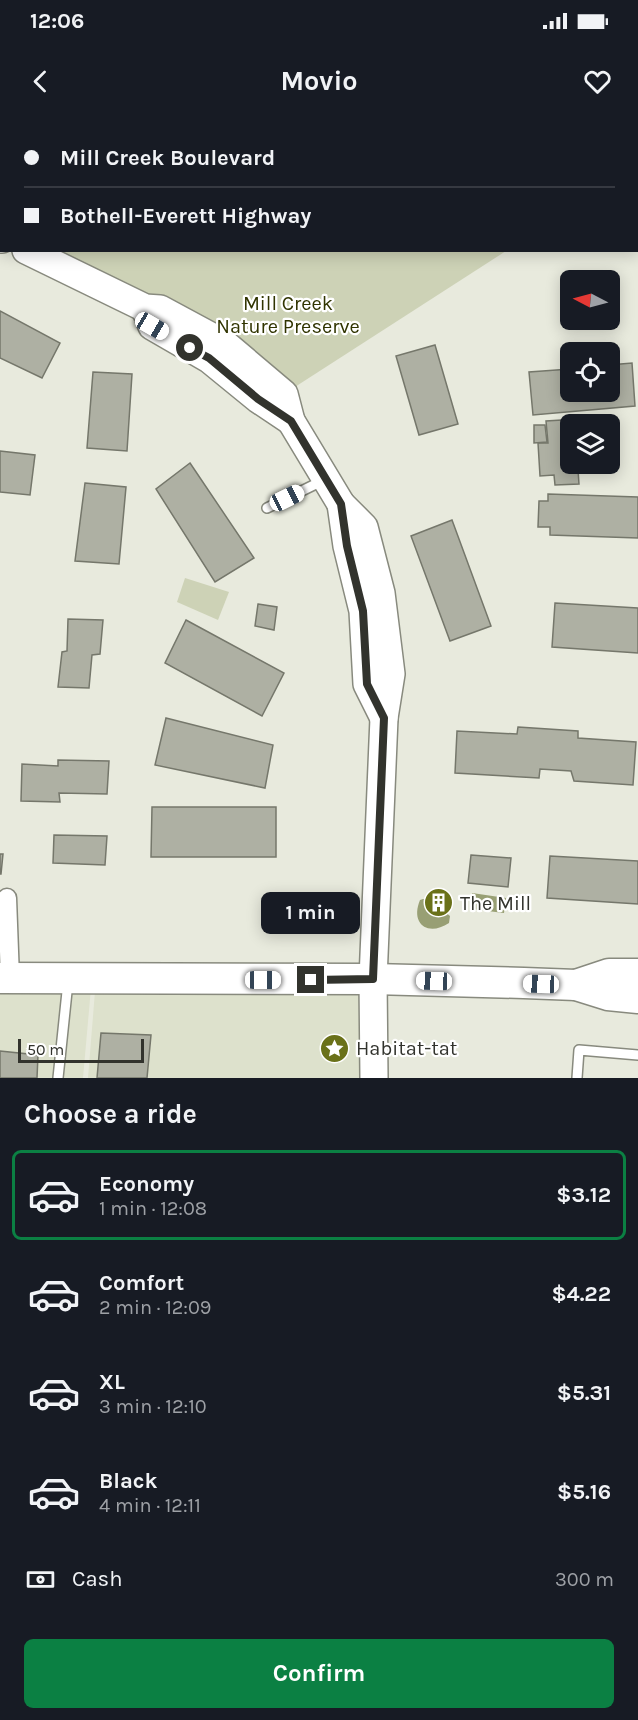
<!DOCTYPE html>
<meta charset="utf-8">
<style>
:root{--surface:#171b24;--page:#20242c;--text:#f1f3f6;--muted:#9ea1a6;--line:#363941;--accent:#0b8043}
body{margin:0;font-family:Karla,sans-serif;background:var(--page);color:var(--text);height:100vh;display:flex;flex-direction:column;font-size:22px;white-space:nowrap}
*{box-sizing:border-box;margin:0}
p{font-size:20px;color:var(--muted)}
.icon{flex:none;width:33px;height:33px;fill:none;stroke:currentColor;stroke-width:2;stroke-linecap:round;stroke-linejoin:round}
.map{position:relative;height:958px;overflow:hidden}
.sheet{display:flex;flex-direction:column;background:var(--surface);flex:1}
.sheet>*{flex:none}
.banner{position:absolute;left:0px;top:0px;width:639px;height:132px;box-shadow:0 3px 15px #0003;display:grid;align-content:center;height:132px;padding:0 24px;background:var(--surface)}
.needle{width:39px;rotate:276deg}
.buttons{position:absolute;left:560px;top:150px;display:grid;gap:12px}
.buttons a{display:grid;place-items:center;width:60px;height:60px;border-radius:9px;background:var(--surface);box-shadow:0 3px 15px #0003;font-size:30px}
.scale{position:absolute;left:18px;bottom:15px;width:126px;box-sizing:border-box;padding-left:6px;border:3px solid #32332d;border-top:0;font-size:16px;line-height:21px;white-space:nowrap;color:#32332d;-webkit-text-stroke:4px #fff;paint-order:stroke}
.end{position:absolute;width:27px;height:27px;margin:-14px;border:8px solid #32332d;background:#fff;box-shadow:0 0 0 3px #fff}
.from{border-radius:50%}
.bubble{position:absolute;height:42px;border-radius:9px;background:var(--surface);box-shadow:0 3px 15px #0003;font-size:20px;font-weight:700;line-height:42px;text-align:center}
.car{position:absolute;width:18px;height:36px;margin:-18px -9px;border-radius:8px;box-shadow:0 0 4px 2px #0007;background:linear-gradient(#fff 24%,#345 0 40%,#fff 0 76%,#345 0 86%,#fff 0)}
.banner b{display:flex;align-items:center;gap:21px;height:57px;font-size:22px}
.banner b+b{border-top:2px solid var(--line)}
.banner i{width:15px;height:15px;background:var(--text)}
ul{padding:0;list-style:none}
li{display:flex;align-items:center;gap:18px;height:90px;margin:0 12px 9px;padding:0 12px;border:3px solid transparent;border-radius:9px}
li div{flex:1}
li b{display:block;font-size:22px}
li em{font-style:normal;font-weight:700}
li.on{border-color:var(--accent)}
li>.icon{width:54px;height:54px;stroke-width:1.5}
h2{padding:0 24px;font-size:27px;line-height:72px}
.pay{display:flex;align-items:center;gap:15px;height:66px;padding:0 24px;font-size:22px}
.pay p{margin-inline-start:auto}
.button{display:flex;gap:12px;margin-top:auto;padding:12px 24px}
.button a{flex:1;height:69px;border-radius:9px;background:var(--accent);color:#fff;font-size:24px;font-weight:700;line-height:69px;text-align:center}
.status{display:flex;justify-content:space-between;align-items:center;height:42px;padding:0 30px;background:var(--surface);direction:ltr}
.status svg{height:16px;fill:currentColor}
header{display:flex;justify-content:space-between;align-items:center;height:78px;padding:0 24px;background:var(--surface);font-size:27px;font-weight:700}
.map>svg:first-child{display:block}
</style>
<div class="status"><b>12:06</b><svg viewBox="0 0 49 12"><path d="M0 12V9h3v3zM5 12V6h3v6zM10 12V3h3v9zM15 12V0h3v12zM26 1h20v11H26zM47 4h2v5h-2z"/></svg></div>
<header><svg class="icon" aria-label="back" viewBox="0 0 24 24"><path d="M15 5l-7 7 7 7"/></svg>Movio<svg class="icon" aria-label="heart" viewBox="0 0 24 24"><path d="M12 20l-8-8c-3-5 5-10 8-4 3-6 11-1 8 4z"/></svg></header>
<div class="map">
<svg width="638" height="958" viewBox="0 0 638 958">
<rect width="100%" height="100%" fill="#e8eadd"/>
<g fill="#dde1cc">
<path d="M96 859H373L374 958H88Z"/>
<path d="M0 867 91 868 83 958H0Z"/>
</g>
<g fill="#cdd2b6">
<path d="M0 0H638V43V2H2L1 119Z"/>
<path d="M26 131H506L284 274Z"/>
<path d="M185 458 229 472 218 500 177 482Z"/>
</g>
<g fill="#989f74">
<path d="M34 0H262L268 1 36 2Z"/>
<path d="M613 304 615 336H609V305Z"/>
<path d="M472 773 506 778 504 793 471 789Z"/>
<path d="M423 779H430L427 785 442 795 445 792 450 796 449 803C428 817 410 804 420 780Z"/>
</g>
<g fill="#aeb0a3" stroke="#75776b" stroke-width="1.5">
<path d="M0 191 60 223 42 258 0 238Z"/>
<path d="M435 225 458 304 419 315 396 236Z"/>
<path d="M632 243 635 286 533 295 529 252 570 249V272H609V245Z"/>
<path d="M93 252 132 254 127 331 87 328Z"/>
<path d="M578 299V304H570V344H580L581 350H578L579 364 555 365 554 355 540 356 538 323H548L546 301Z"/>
<path d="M534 305H545L547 322 534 323Z"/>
<path d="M0 331 35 335 30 375 0 372Z"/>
<path d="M190 343 254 438 215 462 156 369Z"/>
<path d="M85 363 126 367 119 444 75 441Z"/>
<path d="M548 374 638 377V418L550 415V407H538L539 381H548Z"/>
<path d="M452 400 491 506 450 521 411 416Z"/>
<path d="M555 483 638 488V533L552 527Z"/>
<path d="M258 484 277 487 274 510 255 506Z"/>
<path d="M68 499 103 500 100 534 92 535 89 568 58 567 62 532 67 531Z"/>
<path d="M186 500 284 553 262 596 165 543Z"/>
<path d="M166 598 273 625 265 668 155 645Z"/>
<path d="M518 607 578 611V618L636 622 633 665 574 661 571 651 540 649 539 658 455 653 457 611 517 614Z"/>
<path d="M58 640 109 641 107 674 59 673 60 682 21 681 22 644 58 646Z"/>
<path d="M152 687H276V737H151Z"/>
<path d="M54 715 107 716 105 745 53 743Z"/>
<path d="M0 734H3L1 754H0Z"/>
<path d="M471 735 511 738 508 767 468 763Z"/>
<path d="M550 736 638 741V784L547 778Z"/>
<path d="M435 771 451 781 442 795 426 785Z"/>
<path d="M101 913 151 915 147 958H97Z"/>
<path d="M0 931 38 935 37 958H0Z"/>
</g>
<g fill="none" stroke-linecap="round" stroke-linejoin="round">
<defs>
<g id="lane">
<path d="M267 388 324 360"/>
<path d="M58 958 68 862"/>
<path d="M577 958 579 930 638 935"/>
</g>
<path id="street" d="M7 778 10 858"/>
<g id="secondary">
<path d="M0 118 2 119"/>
<path d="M26 130 145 188 160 189 225 224 284 274 291 301 341 384 364 407 381 473 391 554 384 598 373 859 374 958"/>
<path d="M145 188 152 206 209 239 258 279 291 301"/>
<path d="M341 384 347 426 363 491 367 564 384 598"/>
</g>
<g id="primary">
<path d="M0 858 373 859 524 863 576 865 608 875 638 878"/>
<path d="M576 865 609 854H638"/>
</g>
</defs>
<use href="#lane" stroke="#888a7e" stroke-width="12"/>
<use href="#street" stroke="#888a7e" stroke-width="21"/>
<use href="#secondary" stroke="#888a7e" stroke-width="30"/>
<use href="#primary" stroke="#888a7e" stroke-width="33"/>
<use href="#lane" stroke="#fff" stroke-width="9"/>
<use href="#street" stroke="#fff" stroke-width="18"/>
<use href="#secondary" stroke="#fff" stroke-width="27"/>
<use href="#primary" stroke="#fff" stroke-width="30"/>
</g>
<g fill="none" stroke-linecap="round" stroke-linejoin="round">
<path stroke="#32332d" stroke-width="8" d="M190 228 209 238 258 279 291 301 341 384 347 426 363 491 367 564 384 598 373 859 311 860"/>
</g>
<defs>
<symbol id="building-disc" viewBox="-11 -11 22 22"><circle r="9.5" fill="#6a7119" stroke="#fff"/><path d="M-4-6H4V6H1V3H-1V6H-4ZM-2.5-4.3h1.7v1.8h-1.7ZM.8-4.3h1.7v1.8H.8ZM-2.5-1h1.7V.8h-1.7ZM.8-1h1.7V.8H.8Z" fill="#fff"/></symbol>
<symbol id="sight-disc" viewBox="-11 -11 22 22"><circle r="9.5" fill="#6a7119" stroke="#fff"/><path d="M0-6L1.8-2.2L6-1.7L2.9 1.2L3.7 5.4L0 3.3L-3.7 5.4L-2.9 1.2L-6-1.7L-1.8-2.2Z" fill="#fff"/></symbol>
</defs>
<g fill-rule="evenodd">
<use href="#building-disc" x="422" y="766" width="33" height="33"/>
<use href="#sight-disc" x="318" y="912" width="33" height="33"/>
</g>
<g text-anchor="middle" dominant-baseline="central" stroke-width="4.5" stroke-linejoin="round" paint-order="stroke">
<g font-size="20" fill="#303400" stroke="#fff">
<text x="288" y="183">Mill Creek<tspan x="288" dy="23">Nature Preserve</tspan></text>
</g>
<g font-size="20" fill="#32332d" stroke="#fff" text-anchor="start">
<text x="460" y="783">The Mill</text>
<text x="356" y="928">Habitat-tat</text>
</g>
</g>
</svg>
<div class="buttons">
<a><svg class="needle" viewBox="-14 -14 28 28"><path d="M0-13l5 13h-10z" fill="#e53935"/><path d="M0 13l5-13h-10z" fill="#9ea1a6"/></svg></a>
<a><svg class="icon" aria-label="locate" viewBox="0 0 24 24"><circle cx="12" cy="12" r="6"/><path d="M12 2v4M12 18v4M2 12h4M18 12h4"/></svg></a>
<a><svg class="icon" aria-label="layers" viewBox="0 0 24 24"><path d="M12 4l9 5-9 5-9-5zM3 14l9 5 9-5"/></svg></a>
</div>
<div class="scale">50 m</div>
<i class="end from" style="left:190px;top:228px"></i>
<i class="end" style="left:311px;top:860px"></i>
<div class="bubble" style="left:261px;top:772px;width:99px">1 min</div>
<i class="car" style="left:152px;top:206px;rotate:120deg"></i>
<i class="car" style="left:287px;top:378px;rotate:64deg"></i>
<i class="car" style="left:263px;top:860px;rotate:90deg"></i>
<i class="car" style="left:434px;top:861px;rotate:272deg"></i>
<i class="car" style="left:541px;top:864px;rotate:272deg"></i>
<div class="banner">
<b><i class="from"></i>Mill Creek Boulevard</b>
<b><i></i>Bothell-Everett Highway</b>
</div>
</div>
<section class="sheet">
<h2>Choose a ride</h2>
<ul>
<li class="on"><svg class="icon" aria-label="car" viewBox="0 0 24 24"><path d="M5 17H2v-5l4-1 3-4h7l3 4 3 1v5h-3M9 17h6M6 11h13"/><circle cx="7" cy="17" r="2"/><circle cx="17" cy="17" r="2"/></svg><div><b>Economy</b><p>1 min · 12:08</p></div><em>$3.12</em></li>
<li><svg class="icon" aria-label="car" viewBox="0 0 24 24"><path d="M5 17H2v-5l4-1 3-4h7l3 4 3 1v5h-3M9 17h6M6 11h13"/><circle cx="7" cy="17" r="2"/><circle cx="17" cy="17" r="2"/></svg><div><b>Comfort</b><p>2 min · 12:09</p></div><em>$4.22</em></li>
<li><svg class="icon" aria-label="car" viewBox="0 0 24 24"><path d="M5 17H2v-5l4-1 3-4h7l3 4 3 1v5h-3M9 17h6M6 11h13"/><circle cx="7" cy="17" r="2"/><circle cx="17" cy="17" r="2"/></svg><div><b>XL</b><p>3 min · 12:10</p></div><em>$5.31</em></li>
<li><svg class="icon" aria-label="car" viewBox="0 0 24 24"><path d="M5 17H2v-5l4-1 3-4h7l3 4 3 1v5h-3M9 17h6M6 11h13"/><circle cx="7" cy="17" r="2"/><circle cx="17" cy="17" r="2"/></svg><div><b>Black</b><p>4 min · 12:11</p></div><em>$5.16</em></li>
</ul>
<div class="pay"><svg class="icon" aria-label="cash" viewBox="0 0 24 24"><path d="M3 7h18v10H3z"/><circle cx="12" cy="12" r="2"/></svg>Cash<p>300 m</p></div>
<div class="button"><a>Confirm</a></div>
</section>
